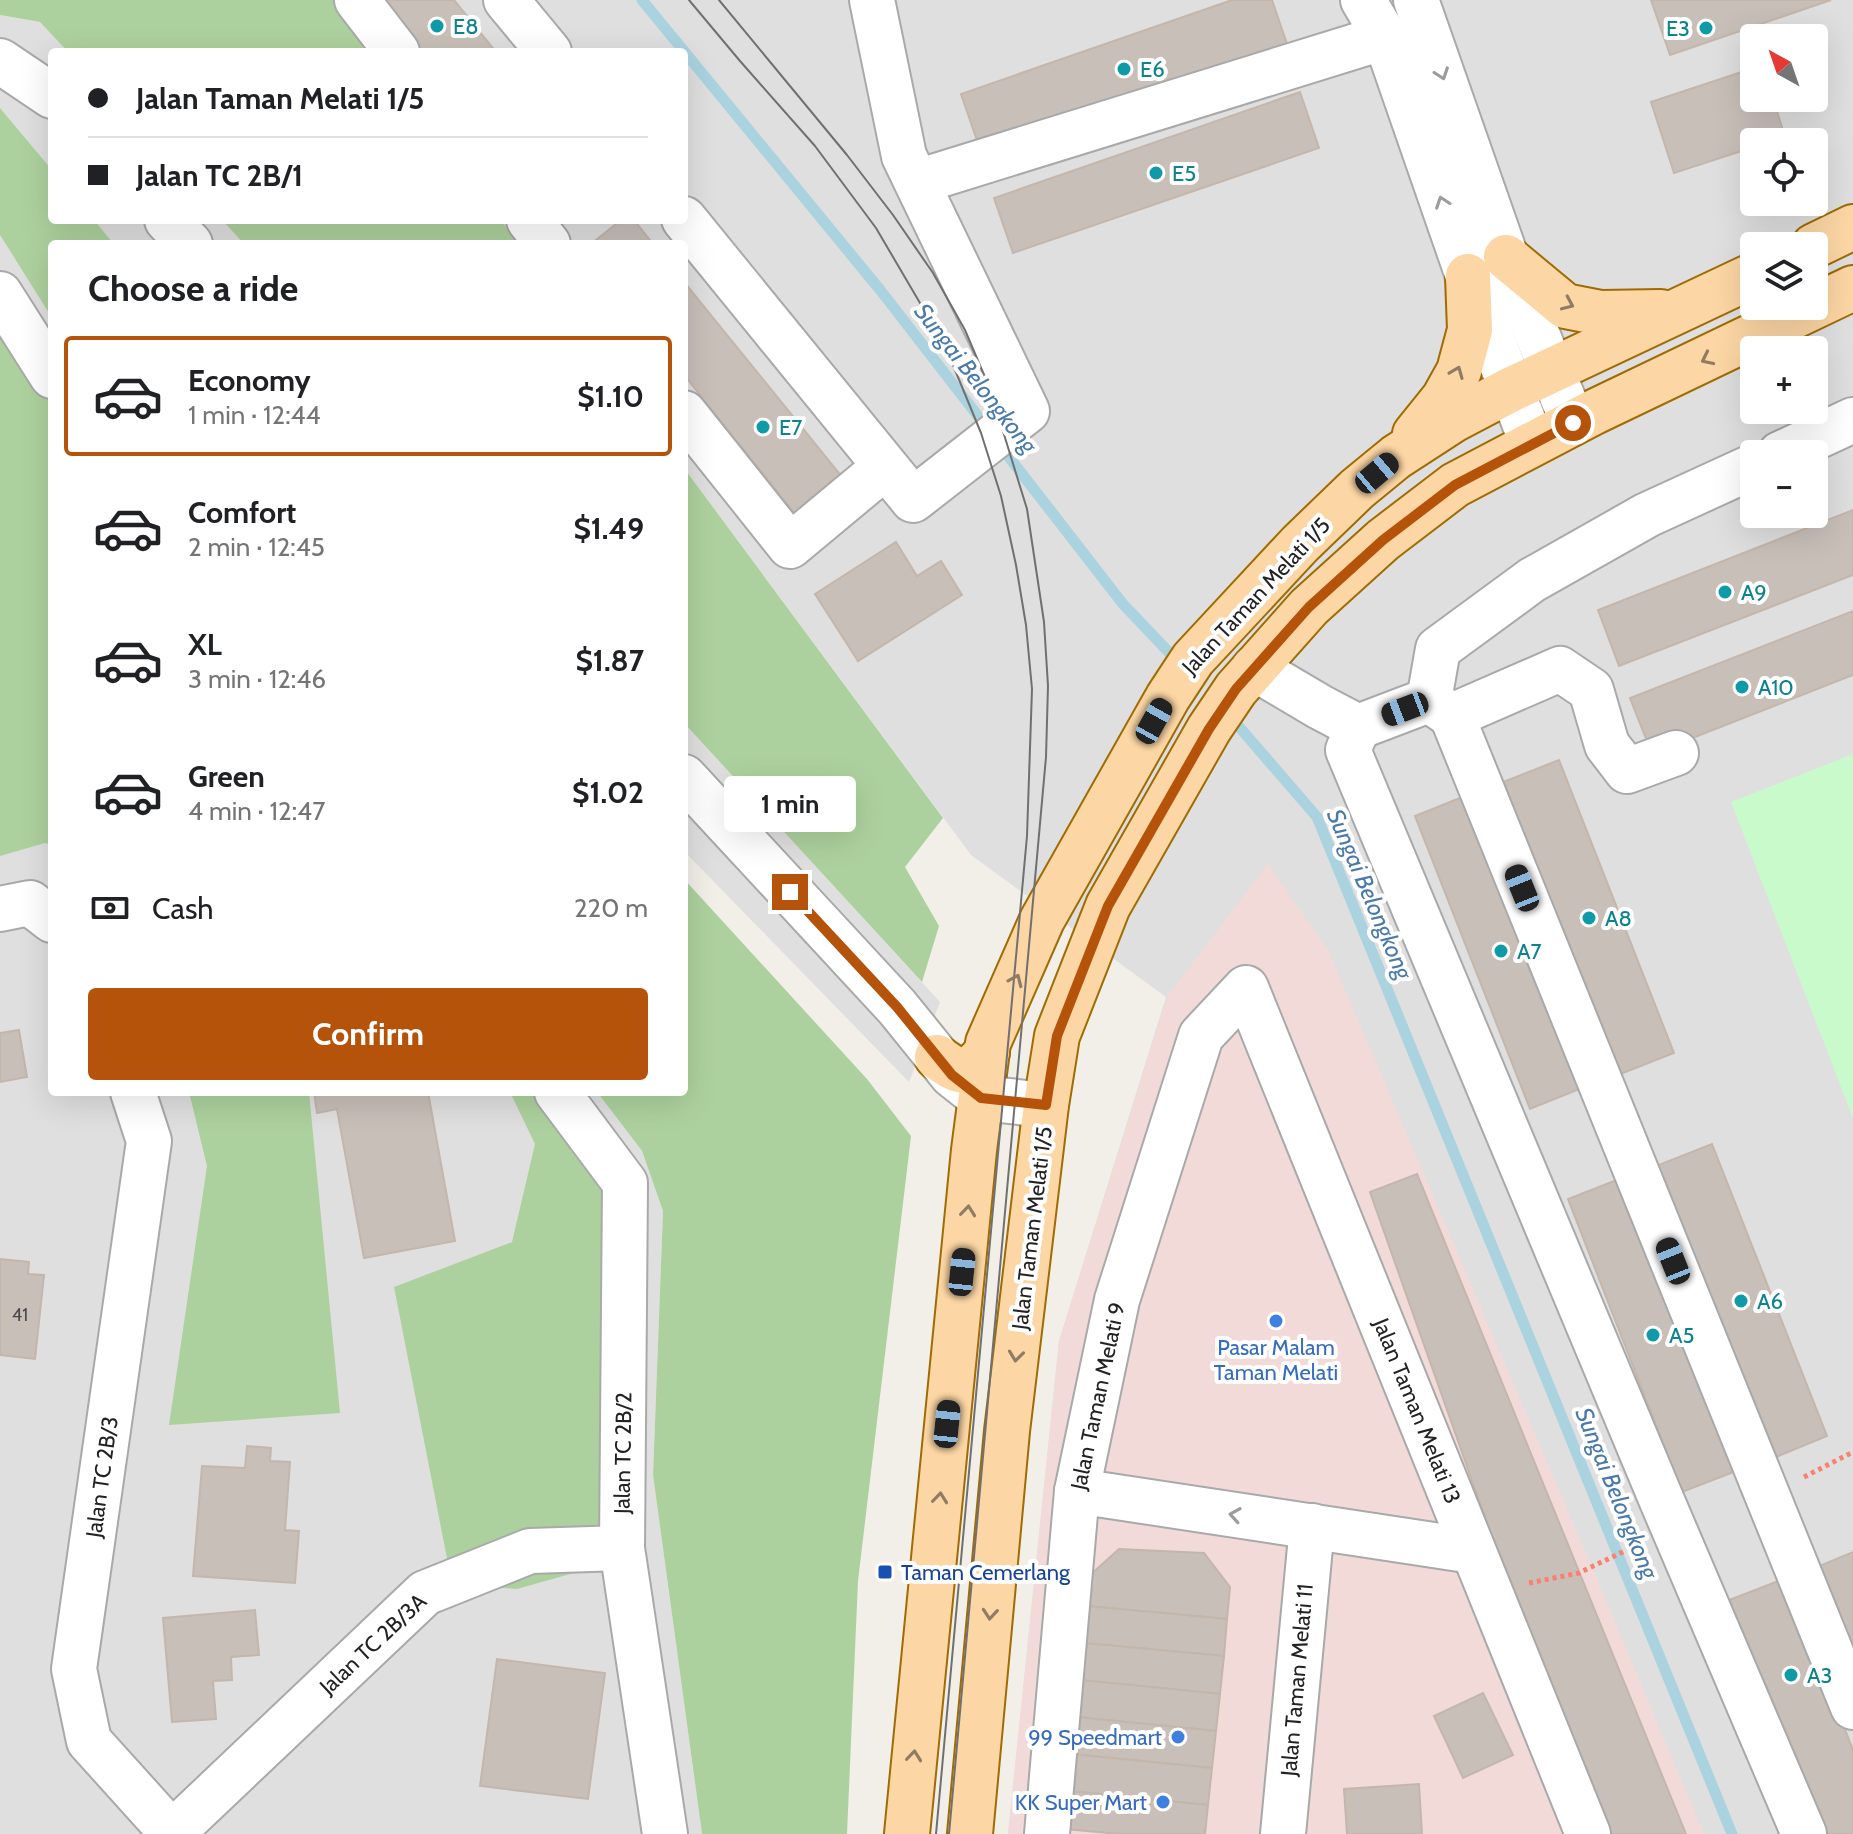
<!DOCTYPE html>
<meta charset="utf-8">
<style>
:root{--surface:#fff;--page:#f2f2f2;--text:#202124;--muted:#757577;--line:#e0e0e0;--accent:#b45309}
body{margin:0;font-family:Cabin,sans-serif;background:var(--page);color:var(--text);height:100vh;display:flex;flex-direction:column;font-size:30px;white-space:nowrap}
*{box-sizing:border-box;margin:0}
p{font-size:26px;color:var(--muted)}
.icon{flex:none;width:44px;height:44px;fill:none;stroke:currentColor;stroke-width:2;stroke-linecap:round;stroke-linejoin:round}
.map{position:relative;flex:1;overflow:hidden}
.side{position:absolute;left:48px;top:240px;width:640px;height:856px;display:flex;flex-direction:column;background:var(--surface);border-radius:8px;box-shadow:0 8px 32px #0002}
.side>*{flex:none}
.top-card{position:absolute;left:48px;top:48px;width:640px;height:176px;border-radius:8px;box-shadow:0 8px 32px #0002;display:grid;align-content:center;height:176px;padding:0 40px;background:var(--surface)}
.needle{width:52px;rotate:320deg}
.fabs{position:absolute;left:1740px;top:24px;display:grid;gap:16px}
.fabs a{display:grid;place-items:center;width:88px;height:88px;border-radius:8px;background:var(--surface);box-shadow:0 8px 32px #0002;font-size:40px}
.end{position:absolute;width:36px;height:36px;margin:-18px;border:10px solid #b45309;background:#fff;box-shadow:0 0 0 4px #fff}
.from{border-radius:50%}
.bubble{position:absolute;height:56px;border-radius:8px;background:var(--surface);box-shadow:0 8px 32px #0002;font-size:26px;font-weight:700;line-height:56px;text-align:center}
.car{position:absolute;width:24px;height:48px;margin:-24px -12px;border-radius:10px;box-shadow:0 0 6px 2px #0007;background:linear-gradient(#222 24%,#8ab4d8 0 40%,#222 0 76%,#8ab4d8 0 86%,#222 0)}
.top-card b{display:flex;align-items:center;gap:28px;height:76px;font-size:30px}
.top-card b+b{border-top:2px solid var(--line)}
.top-card i{width:20px;height:20px;background:var(--text)}
ul{padding:0;list-style:none}
li{display:flex;align-items:center;gap:24px;height:120px;margin:0 16px 12px;padding:0 24px;border:4px solid transparent;border-radius:8px}
li div{flex:1}
li b{display:block;font-size:30px}
li em{font-style:normal;font-weight:700}
li.current{border-color:var(--accent)}
li>.icon{width:72px;height:72px;stroke-width:1.5}
h2{padding:0 40px;font-size:36px;line-height:96px}
.pay{display:flex;align-items:center;gap:20px;height:88px;padding:0 40px;font-size:30px}
.pay p{margin-inline-start:auto}
.primary-button{display:flex;gap:16px;margin-top:auto;padding:16px 40px}
.primary-button a{flex:1;height:92px;border-radius:8px;background:var(--accent);color:#fff;font-size:32px;font-weight:700;line-height:92px;text-align:center}
.map>svg:first-child{display:block}
</style>
<div class="map">
<svg width="1853" height="1834" viewBox="0 0 1853 1834">
<rect width="100%" height="100%" fill="#f2efe9"/>
<g fill="#e0dfdf" fill-rule="evenodd">
<path d="M338 0H1853V1834H1008L1059 1341 1166 997 971 855 684 468V244H518L501 220H684V52H376ZM1754 38H1814V98H1754ZM1754 142H1814V202H1754ZM1754 246H1814V306H1754ZM1754 350H1814V410H1754ZM1754 454H1814V514H1754Z"/>
<path d="M0 15 40 22 68 52H52V170L0 108Z"/>
<path d="M94 220H222L244 244H114Z"/>
<path d="M0 235 52 318V1092H597L642 1151 663 1211 653 1475 702 1834H0Z"/>
<path d="M684 723 940 1002 909 1082 684 851Z"/>
</g>
<path fill="#f2dad9" d="M1268 864 1329 952 1591 1565 1704 1834H1008L1059 1341 1167 997Z"/>
<g fill="#add19e">
<path d="M0 0H338L376 52H68L40 22 0 15Z"/>
<path d="M0 108 52 170V220H94L114 244H52V318L0 235Z"/>
<path d="M222 220H501L518 244H244Z"/>
<path d="M0 320 52 399V845L45 843 0 856Z"/>
<path d="M684 468 943 818 905 867 939 926 922 982 684 723Z"/>
<path d="M684 879 867 1079 911 1136 858 1581 847 1834H702L653 1475 663 1211 642 1151 597 1092H684Z"/>
<path d="M189 1092H309L340 1413 169 1425 207 1166Z"/>
<path d="M510 1092H548L632 1221 627 1558 517 1589 452 1584 394 1287 512 1242 535 1144Z"/>
</g>
<path fill="#c8facc" d="M1853 754V1118L1731 802Z"/>
<g fill="none" stroke-linecap="round" stroke-linejoin="round">
<g stroke="#aad3df" stroke-width="11">
<path d="M642 0 881 291 988 429"/>
<path d="M998 443 1123 604 1180 664"/>
<path d="M1228 714 1317 817 1732 1834"/>
</g>
</g>
<g fill="#c7bfb8" stroke="#c4b6ab" stroke-width="2">
<path d="M378 0H454L496 52H420Z"/>
<path d="M1232 0H1272L1287 44 980 149 961 94Z"/>
<path d="M1651 0H1831L1670 55Z"/>
<path d="M1754 68V98H1773L1785 137 1770 142H1754V147L1674 173 1651 102Z"/>
<path d="M1300 92 1319 148 1013 253 994 198Z"/>
<path d="M621 220H634L653 244H591Z"/>
<path d="M684 282 843 478 796 515 684 375Z"/>
<path d="M1853 510V575L1619 666 1598 610Z"/>
<path d="M896 542 917 576 941 561 962 595 858 661 815 594Z"/>
<path d="M1853 611V675L1652 754 1630 698Z"/>
<path d="M1559 760 1674 1053 1618 1075 1503 782Z"/>
<path d="M1472 793 1587 1086 1530 1109 1415 816Z"/>
<path d="M19 1030 27 1077 0 1082V1033Z"/>
<path d="M314 1092H428L455 1241 364 1258 337 1109 317 1113Z"/>
<path d="M1712 1144 1827 1436 1771 1459 1656 1166Z"/>
<path d="M1417 1174 1686 1834H1597L1370 1192Z"/>
<path d="M1624 1177 1739 1470 1682 1492 1568 1199Z"/>
<path d="M0 1259 29 1262 28 1274 44 1275 35 1359 0 1355Z"/>
<path d="M247 1446 271 1448 270 1461 290 1462 285 1530 299 1531 295 1583 193 1576 202 1466 245 1468Z"/>
<path d="M1119 1549 1204 1553 1230 1587 1227 1619 1088 1606V1577Z"/>
<path d="M1853 1552V1658L1817 1567Z"/>
<path d="M1786 1578 1853 1750V1834H1821L1729 1600Z"/>
<path d="M1088 1606 1227 1619 1224 1656 1084 1643Z"/>
<path d="M255 1610 259 1655 231 1657 232 1680 213 1681 216 1719 172 1722 163 1618Z"/>
<path d="M1084 1643 1224 1656 1220 1694 1080 1680Z"/>
<path d="M497 1659 605 1673 588 1799 480 1786Z"/>
<path d="M1080 1680 1220 1694 1216 1731 1076 1717Z"/>
<path d="M1483 1693 1513 1755 1463 1778 1434 1716Z"/>
<path d="M1076 1717 1216 1731 1212 1768 1072 1754Z"/>
<path d="M1072 1754 1212 1768 1208 1805 1069 1791Z"/>
<path d="M1419 1784 1422 1834H1347L1344 1789Z"/>
<path d="M1069 1791 1208 1805 1205 1834H1120L1065 1829Z"/>
</g>
<g fill="none" stroke-linecap="round" stroke-linejoin="round">
<defs>
<g id="minor">
<path d="M357 0 397 52"/>
<path d="M506 0 549 52"/>
<path d="M1363 0 1385 37 1468 276 1532 443"/>
<path d="M1416 0 1506 257 1573 423"/>
<path d="M0 61 52 96"/>
<path d="M917 182 1385 37"/>
<path d="M684 219 913 500 1027 411 904 156 872 0"/>
<path d="M167 220 190 244"/>
<path d="M529 220 548 244"/>
<path d="M0 294 52 376"/>
<path d="M684 413 790 546 885 467"/>
<path d="M1780 454 1853 420"/>
<path d="M1254 668 1320 707 1358 727 1429 700 1452 716 1560 669 1591 690 1607 745 1627 771 1676 753"/>
<path d="M1429 700 1438 649 1532 580 1647 515 1754 466"/>
<path d="M1452 716 1853 1707"/>
<path d="M1358 727 1348 750 1662 1501 1804 1834"/>
<path d="M684 777 897 1007 952 1075 981 1098 1046 1105"/>
<path d="M0 909 30 903 52 920"/>
<path d="M133 1092 149 1141 74 1669 89 1741 172 1833"/>
<path d="M557 1092 625 1183 622 1548 665 1834"/>
<path d="M1077 1491 1473 1551"/>
<path d="M171 1834 425 1593 530 1551 622 1548"/>
<path d="M1047 1834 1077 1491 1117 1300 1201 1036 1246 988 1588 1834"/>
<path d="M1283 1834 1312 1526"/>
</g>
<g id="major">
<path d="M1814 246 1853 227"/>
<path d="M1506 257 1565 306 1601 313 1661 312"/>
<path d="M1415 434 1444 398 1459 371 1470 330 1468 276"/>
<path d="M937 1057C962 1075 966 1077 987 1052"/>
<path d="M907 1834 974 1150 988 1043 1042 920 1168 697 1193 659 1300 544 1357 489 1396 457 1453 420 1510 390 1754 275"/>
<path d="M970 1834 1007 1431 1046 1105 1057 1036 1108 906 1209 729 1236 689 1309 607 1383 540 1455 485 1594 412 1853 288"/>
</g>
</defs>
<use href="#minor" stroke="#a9a9a9" stroke-width="48"/>
<use href="#major" stroke="#a06b00" stroke-width="48"/>
<g stroke="#fa8072" stroke-width="5" stroke-dasharray="4 4" stroke-linecap="butt">
<path d="M1804 1477 1853 1452"/>
<path d="M1529 1583 1579 1573 1639 1544"/>
</g>
<use href="#minor" stroke="#fff" stroke-width="44"/>
<use href="#major" stroke="#fcd6a4" stroke-width="44"/>
<g stroke="#707070" stroke-width="2">
<path d="M689 0 740 61 815 146 876 228 920 303 953 365 981 433 1001 496 1016 565 1026 625 1032 689 1027 836 936 1834"/>
<path d="M719 0 847 155 893 215 933 273 965 330 990 389 1027 509 1044 622 1048 686 1046 757 949 1834"/>
</g>
</g>
<defs><path id="oneway-chevron" d="M-2-3.5L2.5 0L-2 3.5" fill="none" stroke-width="1.6" stroke-linecap="round" stroke-linejoin="round" transform="scale(2)"/></defs>
<g stroke="#9c9c9c">
<use href="#oneway-chevron" transform="translate(1442 74) rotate(71)"/>
<use href="#oneway-chevron" transform="translate(1442 202) rotate(-109)"/>
<use href="#oneway-chevron" transform="translate(1235 1515) rotate(-171)"/>
</g>
<g stroke="#8f7c63">
<use href="#oneway-chevron" transform="translate(1568 304) rotate(24)"/>
<use href="#oneway-chevron" transform="translate(1707 359) rotate(154)"/>
<use href="#oneway-chevron" transform="translate(1457 372) rotate(-68)"/>
<use href="#oneway-chevron" transform="translate(1016 980) rotate(-66)"/>
<use href="#oneway-chevron" transform="translate(968 1211) rotate(-84)"/>
<use href="#oneway-chevron" transform="translate(1016 1356) rotate(97)"/>
<use href="#oneway-chevron" transform="translate(940 1498) rotate(-84)"/>
<use href="#oneway-chevron" transform="translate(990 1614) rotate(95)"/>
<use href="#oneway-chevron" transform="translate(914 1756) rotate(-84)"/>
</g>
<g fill="none" stroke-linecap="round" stroke-linejoin="round">
<path stroke="#b45309" stroke-width="10" d="M790 892 897 1007 952 1075 981 1098 1046 1105 1057 1036 1108 906 1209 729 1236 689 1309 607 1383 540 1455 485 1573 423"/>
</g>
<g fill="#0f9aa8" stroke="#fff" stroke-width="3">
<circle cx="437" cy="26" r="8"/>
<circle cx="1706" cy="28" r="8"/>
<circle cx="1124" cy="69" r="8"/>
<circle cx="1156" cy="173" r="8"/>
<circle cx="763" cy="427" r="8"/>
<circle cx="1725" cy="592" r="8"/>
<circle cx="1742" cy="687" r="8"/>
<circle cx="1589" cy="918" r="8"/>
<circle cx="1501" cy="951" r="8"/>
<circle cx="1741" cy="1301" r="8"/>
<circle cx="1653" cy="1335" r="8"/>
<circle cx="1791" cy="1675" r="8"/>
</g>
<g fill="#3f7fe0" stroke="#fff" stroke-width="3">
<circle cx="1276" cy="1321" r="8"/>
<circle cx="1178" cy="1737" r="8"/>
<circle cx="1163" cy="1802" r="8"/>
</g>
<rect fill="#1a4fb4" stroke="#fff" stroke-width="3" x="877" y="1564" width="16" height="16" rx="4"/>
<g text-anchor="middle" dominant-baseline="central" stroke-width="8" stroke-linejoin="round" paint-order="stroke">
<g font-size="18" fill="#4b4948">
<text x="20" y="1315">41</text>
</g>
<g font-size="22" fill="#0d838f" stroke="#fff" text-anchor="start">
<text x="453" y="26">E8</text>
<text x="1690" y="28" text-anchor="end">E3</text>
<text x="1140" y="69">E6</text>
<text x="1172" y="173">E5</text>
<text x="779" y="427">E7</text>
<text x="1741" y="592">A9</text>
<text x="1758" y="687">A10</text>
<text x="1605" y="918">A8</text>
<text x="1517" y="951">A7</text>
<text x="1757" y="1301">A6</text>
<text x="1669" y="1335">A5</text>
<text x="1807" y="1675">A3</text>
</g>
<g font-size="22" fill="#222" stroke="#fff">
<text transform="translate(1256 596) rotate(-47)">Jalan Taman Melati 1/5</text>
<text transform="translate(1032 1228) rotate(-83)">Jalan Taman Melati 1/5</text>
<text transform="translate(1098 1396) rotate(-78)">Jalan Taman Melati 9</text>
<text transform="translate(1417 1411) rotate(68)">Jalan Taman Melati 13</text>
<text transform="translate(623 1453) rotate(-89)">Jalan TC 2B/2</text>
<text transform="translate(102 1477) rotate(-82)">Jalan TC 2B/3</text>
<text transform="translate(373 1644) rotate(-43)">Jalan TC 2B/3A</text>
<text transform="translate(1297 1680) rotate(-85)">Jalan Taman Melati 11</text>
</g>
<g font-size="22" fill="#366cbe" stroke="#fff" text-anchor="end">
<text x="1276" y="1347" text-anchor="middle">Pasar Malam<tspan x="1276" dy="25">Taman Melati</tspan></text>
<text x="1162" y="1737">99 Speedmart</text>
<text x="1147" y="1802">KK Super Mart</text>
</g>
<g font-size="22" fill="#164399" stroke="#fff" text-anchor="start">
<text x="901" y="1572">Taman Cemerlang</text>
</g>
<g font-size="24" font-style="italic" fill="#4a7aab" stroke="#fff">
<text transform="translate(976 378) rotate(52)">Sungai Belongkong</text>
<text transform="translate(1370 894) rotate(67)">Sungai Belongkong</text>
<text transform="translate(1617 1493) rotate(68)">Sungai Belongkong</text>
</g>
</g>
</svg>
<div class="fabs">
<a><svg class="needle" viewBox="-14 -14 28 28"><path d="M0-13l5 13h-10z" fill="#e53935"/><path d="M0 13l5-13h-10z" fill="#757577"/></svg></a>
<a><svg class="icon" aria-label="locate" viewBox="0 0 24 24"><circle cx="12" cy="12" r="6"/><path d="M12 2v4M12 18v4M2 12h4M18 12h4"/></svg></a>
<a><svg class="icon" aria-label="layers" viewBox="0 0 24 24"><path d="M12 4l9 5-9 5-9-5zM3 14l9 5 9-5"/></svg></a>
<a>+</a>
<a>−</a>
</div>
<i class="end from" style="left:1573px;top:423px"></i>
<i class="end" style="left:790px;top:892px"></i>
<div class="bubble" style="left:724px;top:776px;width:132px">1 min</div>
<i class="car" style="left:1377px;top:473px;rotate:50deg"></i>
<i class="car" style="left:1405px;top:709px;rotate:249deg"></i>
<i class="car" style="left:1154px;top:721px;rotate:29deg"></i>
<i class="car" style="left:1522px;top:888px;rotate:338deg"></i>
<i class="car" style="left:1673px;top:1261px;rotate:338deg"></i>
<i class="car" style="left:962px;top:1272px;rotate:6deg"></i>
<i class="car" style="left:947px;top:1424px;rotate:6deg"></i>
<div class="top-card">
<b><i class="from"></i>Jalan Taman Melati 1/5</b>
<b><i></i>Jalan TC 2B/1</b>
</div>
<section class="side">
<h2>Choose a ride</h2>
<ul>
<li class="current"><svg class="icon" aria-label="car" viewBox="0 0 24 24"><path d="M5 17H2v-5l4-1 3-4h7l3 4 3 1v5h-3M9 17h6M6 11h13"/><circle cx="7" cy="17" r="2"/><circle cx="17" cy="17" r="2"/></svg><div><b>Economy</b><p>1 min · 12:44</p></div><em>$1.10</em></li>
<li><svg class="icon" aria-label="car" viewBox="0 0 24 24"><path d="M5 17H2v-5l4-1 3-4h7l3 4 3 1v5h-3M9 17h6M6 11h13"/><circle cx="7" cy="17" r="2"/><circle cx="17" cy="17" r="2"/></svg><div><b>Comfort</b><p>2 min · 12:45</p></div><em>$1.49</em></li>
<li><svg class="icon" aria-label="car" viewBox="0 0 24 24"><path d="M5 17H2v-5l4-1 3-4h7l3 4 3 1v5h-3M9 17h6M6 11h13"/><circle cx="7" cy="17" r="2"/><circle cx="17" cy="17" r="2"/></svg><div><b>XL</b><p>3 min · 12:46</p></div><em>$1.87</em></li>
<li><svg class="icon" aria-label="car" viewBox="0 0 24 24"><path d="M5 17H2v-5l4-1 3-4h7l3 4 3 1v5h-3M9 17h6M6 11h13"/><circle cx="7" cy="17" r="2"/><circle cx="17" cy="17" r="2"/></svg><div><b>Green</b><p>4 min · 12:47</p></div><em>$1.02</em></li>
</ul>
<div class="pay"><svg class="icon" aria-label="cash" viewBox="0 0 24 24"><path d="M3 7h18v10H3z"/><circle cx="12" cy="12" r="2"/></svg>Cash<p>220 m</p></div>
<div class="primary-button"><a>Confirm</a></div>
</section>
</div>
